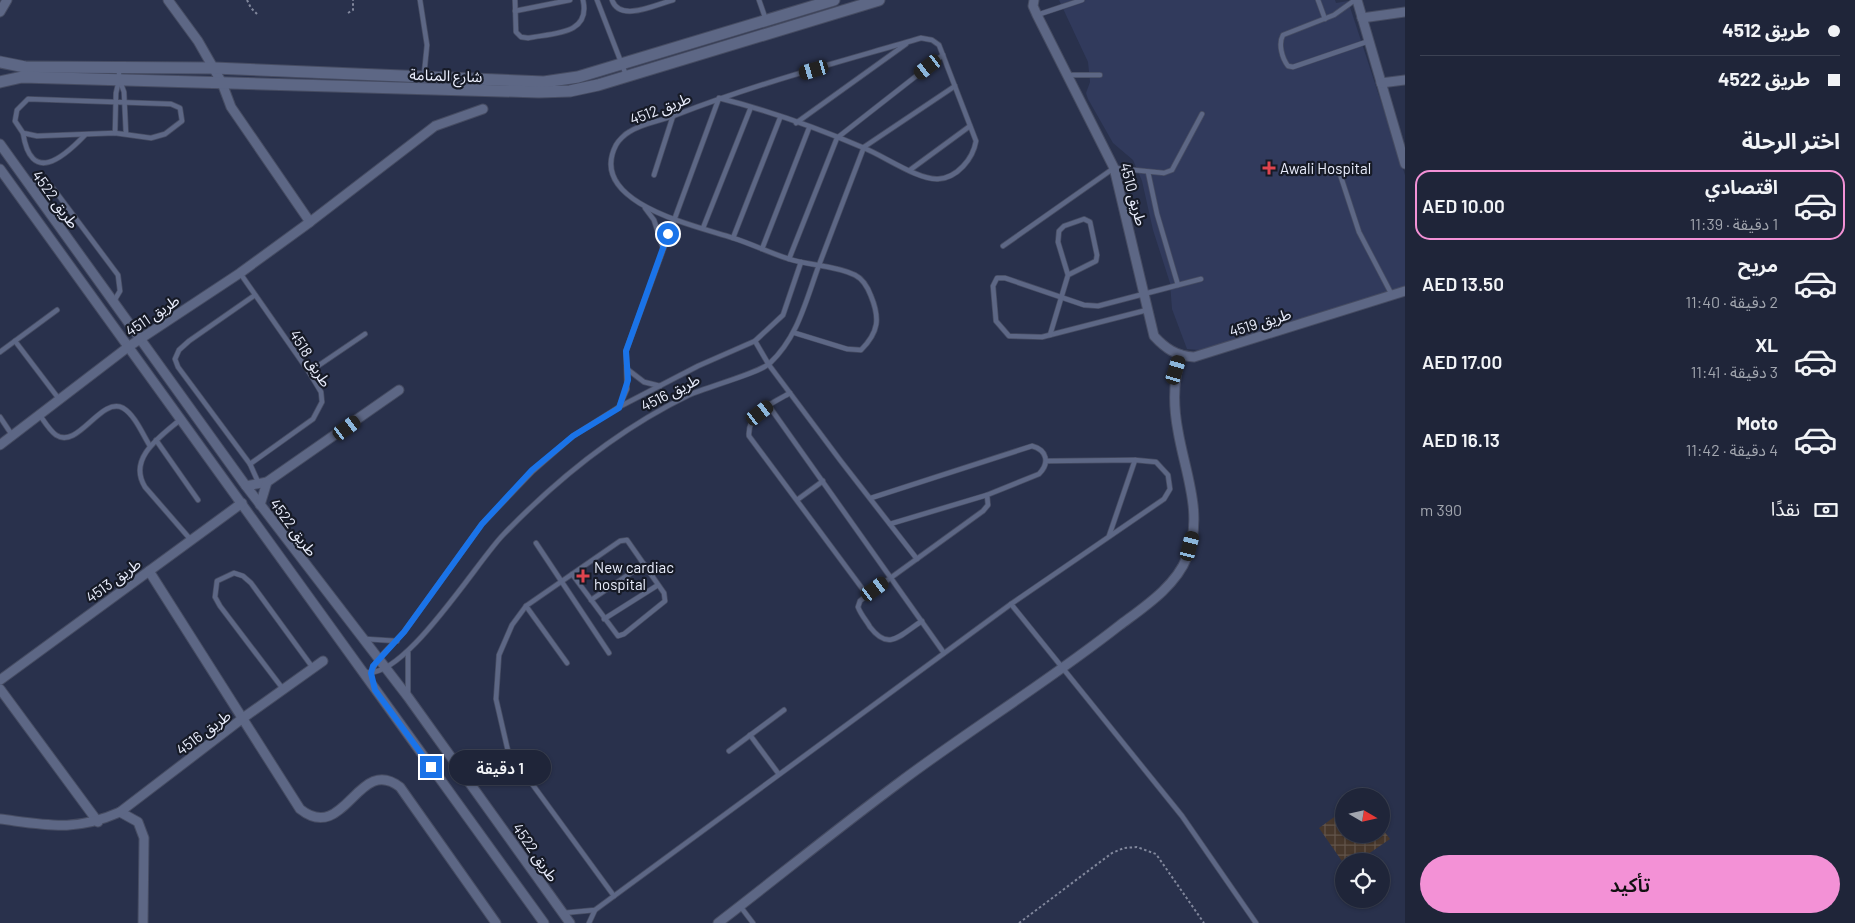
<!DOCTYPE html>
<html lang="ar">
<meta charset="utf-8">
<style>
:root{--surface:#1f2539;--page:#272d41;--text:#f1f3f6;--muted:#a1a5ae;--line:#3c4253;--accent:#f391d6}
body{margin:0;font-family:Barlow,"Noto Sans Arabic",sans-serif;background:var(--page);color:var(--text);direction:rtl;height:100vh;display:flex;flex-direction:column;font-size:19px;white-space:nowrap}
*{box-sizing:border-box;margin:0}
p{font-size:16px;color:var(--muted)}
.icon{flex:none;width:28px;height:28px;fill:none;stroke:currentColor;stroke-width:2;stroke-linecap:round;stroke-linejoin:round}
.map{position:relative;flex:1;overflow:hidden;direction:ltr}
.panel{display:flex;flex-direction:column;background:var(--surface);width:450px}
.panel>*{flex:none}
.hud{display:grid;align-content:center;height:110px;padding:0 15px;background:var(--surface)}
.needle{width:32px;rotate:99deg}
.tools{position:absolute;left:1335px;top:788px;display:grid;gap:10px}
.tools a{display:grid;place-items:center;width:55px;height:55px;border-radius:50%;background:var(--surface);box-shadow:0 1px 4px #0004,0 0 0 1px var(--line);font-size:25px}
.end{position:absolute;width:22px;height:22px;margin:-11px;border:6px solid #1a73e8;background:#fff;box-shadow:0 0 0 2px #fff}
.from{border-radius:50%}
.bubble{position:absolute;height:35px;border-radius:18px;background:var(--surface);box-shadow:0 1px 4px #0004,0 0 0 1px var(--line);font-size:16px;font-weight:600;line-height:35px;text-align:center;direction:rtl}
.car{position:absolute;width:15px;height:30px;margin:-15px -8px;border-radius:6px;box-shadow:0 0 4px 1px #0007;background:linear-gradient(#222 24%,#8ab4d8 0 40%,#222 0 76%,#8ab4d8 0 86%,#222 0)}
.hud b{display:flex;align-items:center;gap:18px;height:48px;font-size:19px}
.hud b+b{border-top:1px solid var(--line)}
.hud i{width:12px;height:12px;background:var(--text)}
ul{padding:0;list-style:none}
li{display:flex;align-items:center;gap:15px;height:70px;margin:0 10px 8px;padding:0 5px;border:2px solid transparent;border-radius:15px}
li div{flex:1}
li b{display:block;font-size:19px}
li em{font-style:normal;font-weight:600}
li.selected{border-color:var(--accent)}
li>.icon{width:45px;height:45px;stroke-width:1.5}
h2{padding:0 15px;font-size:22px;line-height:60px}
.pay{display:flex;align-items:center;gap:12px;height:55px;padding:0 15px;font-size:19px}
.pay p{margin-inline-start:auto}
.action{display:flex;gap:10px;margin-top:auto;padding:10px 15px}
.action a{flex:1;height:58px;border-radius:30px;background:var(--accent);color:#111;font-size:20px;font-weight:600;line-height:58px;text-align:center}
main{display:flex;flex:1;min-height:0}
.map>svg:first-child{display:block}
</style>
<main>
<section class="panel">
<div class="hud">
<b><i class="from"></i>طريق 4512</b>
<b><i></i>طريق 4522</b>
</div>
<h2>اختر الرحلة</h2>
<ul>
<li class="selected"><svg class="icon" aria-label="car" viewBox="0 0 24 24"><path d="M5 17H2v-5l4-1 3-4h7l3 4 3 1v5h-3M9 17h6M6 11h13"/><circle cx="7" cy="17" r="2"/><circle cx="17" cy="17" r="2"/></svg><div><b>اقتصادي</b><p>1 دقيقة · 11:39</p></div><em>AED 10.00</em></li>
<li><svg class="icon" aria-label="car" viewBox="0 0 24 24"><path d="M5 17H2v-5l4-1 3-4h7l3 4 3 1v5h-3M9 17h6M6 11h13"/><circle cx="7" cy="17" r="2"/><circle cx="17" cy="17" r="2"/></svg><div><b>مريح</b><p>2 دقيقة · 11:40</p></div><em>AED 13.50</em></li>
<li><svg class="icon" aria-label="car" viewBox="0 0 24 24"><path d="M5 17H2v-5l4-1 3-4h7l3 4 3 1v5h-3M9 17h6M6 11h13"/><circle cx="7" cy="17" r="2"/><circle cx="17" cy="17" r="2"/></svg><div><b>XL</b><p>3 دقيقة · 11:41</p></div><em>AED 17.00</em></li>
<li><svg class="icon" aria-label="car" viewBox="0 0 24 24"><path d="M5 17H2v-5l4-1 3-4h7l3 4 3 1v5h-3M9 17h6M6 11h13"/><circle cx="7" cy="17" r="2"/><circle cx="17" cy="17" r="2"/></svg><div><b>Moto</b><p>4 دقيقة · 11:42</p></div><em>AED 16.13</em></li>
</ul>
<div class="pay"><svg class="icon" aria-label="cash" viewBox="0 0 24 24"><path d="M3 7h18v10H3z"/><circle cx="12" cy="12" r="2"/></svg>نقدًا<p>390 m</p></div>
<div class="action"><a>تأكيد</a></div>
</section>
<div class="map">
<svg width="1405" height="923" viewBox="0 0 1405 923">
<defs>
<pattern id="industrial-grid" width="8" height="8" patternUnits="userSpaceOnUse" patternTransform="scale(1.25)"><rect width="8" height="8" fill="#47372b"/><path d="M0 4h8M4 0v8" fill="none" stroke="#62544b"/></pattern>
</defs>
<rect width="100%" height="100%" fill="#29314c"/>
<path fill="url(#industrial-grid)" d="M1344 810V834H1381V827L1390 839 1358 861H1344V864L1319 828Z"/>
<path fill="#313a5c" d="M1059 0H1335L1336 3 1348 1 1405 175V288L1220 347 1200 350 1187 349 1172 309 1170 283 1153 230 1142 181 1133 160 1113 143 1088 99 1086 93 1090 82 1088 62Z"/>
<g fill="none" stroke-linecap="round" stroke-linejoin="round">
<defs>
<g id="service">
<path d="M420 0 427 45 424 75"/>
<path d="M515 0 516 32 521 37 528 38C553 33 591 35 583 0"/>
<path d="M597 0 626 75"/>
<path d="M612 0C620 23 657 4 673 0"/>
<path d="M759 0 766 20"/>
<path d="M1318 0 1325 19"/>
<path d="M1355 0 1334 15 1283 35C1278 44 1282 58 1288 66L1293 67 1369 41"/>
<path d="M515 11 570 0"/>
<path d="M1037 15 1082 0"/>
<path d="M1068 75H1100"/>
<path d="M120 81 124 92 126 134"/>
<path d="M719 98C766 110 820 129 864 148 884 156 918 180 938 179 957 178 973 159 976 141L939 45 932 40 921 38C839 62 755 84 676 115 661 121 642 123 629 132 625 134 618 141 616 145 586 203 697 226 733 238 752 244 770 253 789 259 811 266 835 265 855 275 863 279 868 288 871 296 880 318 879 332 861 350L847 349 795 333"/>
<path d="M28 99 171 104 180 108 182 121 165 134 151 138 115 133 37 136 23 133 15 121 17 110Z"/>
<path d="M796 123 906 44"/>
<path d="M23 133C31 185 63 158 85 135"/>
<path d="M115 133 116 93 119 80V68"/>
<path d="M864 147 955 86"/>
<path d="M1338 168 1359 232 1392 295"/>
<path d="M910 170 970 126"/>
<path d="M1148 172 1157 214 1178 285"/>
<path d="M654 175 673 116"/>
<path d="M28 181 47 184 53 188 118 275 120 291 114 301"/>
<path d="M645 208 654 220 663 248"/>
<path d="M703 228 751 107"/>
<path d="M733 238 780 118"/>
<path d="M1003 246 1114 168 1164 173 1172 170 1202 114"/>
<path d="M762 249 809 128"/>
<path d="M789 259 837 138 943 55"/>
<path d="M240 273 309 372 321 392 322 402 313 419 250 464"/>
<path d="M255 295 189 341 179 350 175 359 178 367 250 464 259 484"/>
<path d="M1147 310 1042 337 1009 336 996 321 993 286 997 278H1005L1084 305 1098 306 1201 279"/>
<path d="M1050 335 1068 275 1058 242 1059 231 1064 226 1084 219 1090 222 1097 255 1096 261 1068 275"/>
<path d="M15 341 59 399"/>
<path d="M755 341 769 365 840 460 917 559"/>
<path d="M0 352 57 310"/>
<path d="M627 369 644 382 660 386"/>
<path d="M309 372 365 334"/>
<path d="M790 393C773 403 747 413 749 436L867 595"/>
<path d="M769 406 944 653"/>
<path d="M619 407 627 389 626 351 719 98"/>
<path d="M39 414C44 421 50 431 56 435 78 450 101 396 123 408 135 415 143 435 150 446"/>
<path d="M0 417 12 435"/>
<path d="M181 419C161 436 127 458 145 487L191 540"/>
<path d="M156 440 198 500"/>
<path d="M871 498 1032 446C1047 450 1050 463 1039 474L987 495 988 505 983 511 867 595 860 601 858 607C861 615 866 620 870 627 889 652 900 635 922 621"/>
<path d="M797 500 823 481"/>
<path d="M890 524 987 495"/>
<path d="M1109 536 1135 460"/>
<path d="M536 543 609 653"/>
<path d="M572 574 618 636 624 634 665 601 664 593 627 540 620 541 526 606 512 625 499 655 496 699 508 751 614 896"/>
<path d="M591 600 644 564"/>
<path d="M1011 604 1182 816 1256 923"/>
<path d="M526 606 567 663"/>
<path d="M604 619 658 585"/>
<path d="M366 639 397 641"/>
<path d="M363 671C400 687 478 560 503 535 557 479 619 429 689 395 706 387 760 373 770 363 798 337 806 300 819 265 834 226 849 187 864 147"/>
<path d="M371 673 378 659 404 632 482 524 533 471 573 436 619 407 698 366 755 341 783 315 801 262"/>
<path d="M283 689 220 606 215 597 217 581 234 573 243 576 251 583 313 668"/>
<path d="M408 694V652"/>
<path d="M750 735 778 773"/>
<path d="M729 751 784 710"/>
<path d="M740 906 753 923"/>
<path d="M563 913 595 910 614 896 1011 604 1164 499 1170 489 1168 475 1156 462 1135 460 1047 461"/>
<path d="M589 923 595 910"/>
</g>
<g id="minor">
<path d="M168 0 198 41 222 83 231 107 310 222"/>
<path d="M1034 0 1033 6 1037 15 1114 168 1154 336C1165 348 1176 356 1194 357L1405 291"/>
<path d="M1357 0 1405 164"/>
<path d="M0 12 7 0"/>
<path d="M1362 18 1405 12"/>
<path d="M1381 83 1405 80"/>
<path d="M0 144 246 486 408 697 570 923"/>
<path d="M0 169 544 923"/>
<path d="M0 445 128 347 240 273 310 222 435 126 483 109"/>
<path d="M246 486 267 482 399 390"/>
<path d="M260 505 267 482"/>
<path d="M149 571 300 809C345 845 358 754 400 787L496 923"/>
<path d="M0 680 242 503"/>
<path d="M0 689 98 822"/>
<path d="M120 812 138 822 144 838 143 923"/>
<path d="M0 819C47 825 75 832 120 812L243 718 323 661"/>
<path d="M718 923C779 876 838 828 900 782 972 728 1049 681 1120 625 1144 607 1176 586 1187 557 1204 514 1185 473 1178 431 1173 405 1173 380 1181 355"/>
</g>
<g id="tertiary">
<path d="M0 62 25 67 214 68 544 82 578 77 834 0"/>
<path d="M0 82 22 77 539 92 570 91 598 85 879 0"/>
</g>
</defs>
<use href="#service" stroke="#464c62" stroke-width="6"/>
<use href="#minor" stroke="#464c62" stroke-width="11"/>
<use href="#tertiary" stroke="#464c62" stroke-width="13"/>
<g stroke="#81879c" stroke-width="2" stroke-dasharray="2.5 2.5" stroke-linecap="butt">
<path d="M247 0 251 8 257 14"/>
<path d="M348 13 353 10V0"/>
<path d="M1019 923 1112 853 1124 848 1137 847 1156 854 1204 923"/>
</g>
<use href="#service" stroke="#5d6785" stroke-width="4.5"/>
<use href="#minor" stroke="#5d6785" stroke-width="9"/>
<use href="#tertiary" stroke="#5d6785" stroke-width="11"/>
</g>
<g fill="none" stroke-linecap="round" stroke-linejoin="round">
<path stroke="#1a73e8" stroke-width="6" d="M431 767 375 690 371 673 373 666 404 632 482 524 532 470 573 436 619 408 628 380 626 351 668 234"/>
</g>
<g fill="#e0444e" stroke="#161a26" stroke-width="2">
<path d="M1266.5 160.5h5v5h5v5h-5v5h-5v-5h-5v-5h5z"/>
<path d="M580.5 568.5h5v5h5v5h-5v5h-5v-5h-5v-5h5z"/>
</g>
<g text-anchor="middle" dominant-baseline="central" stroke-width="4.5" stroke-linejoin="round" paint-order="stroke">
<g font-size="15" fill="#eaeefd" stroke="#161a26">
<text transform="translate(446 75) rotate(2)">شارع المنامة</text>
<text transform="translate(660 108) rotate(-21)">طريق 4512</text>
<text transform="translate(1134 194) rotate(75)">طريق 4510</text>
<text transform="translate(56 199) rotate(54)">طريق 4522</text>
<text transform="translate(152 315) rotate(-34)">طريق 4511</text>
<text transform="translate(1260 322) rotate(-17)">طريق 4519</text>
<text transform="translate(311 358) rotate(58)">طريق 4518</text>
<text transform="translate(670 392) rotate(-27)">طريق 4516</text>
<text transform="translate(294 527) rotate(53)">طريق 4522</text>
<text transform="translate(113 580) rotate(-36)">طريق 4513</text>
<text transform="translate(203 732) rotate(-37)">طريق 4516</text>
<text transform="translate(536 852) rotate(55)">طريق 4522</text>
</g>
<g font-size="15" fill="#eaeefd" stroke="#161a26" text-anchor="start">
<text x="1280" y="168">Awali Hospital</text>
<text x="594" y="567">New cardiac<tspan x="594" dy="17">hospital</tspan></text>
</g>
</g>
</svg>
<div class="tools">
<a><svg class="needle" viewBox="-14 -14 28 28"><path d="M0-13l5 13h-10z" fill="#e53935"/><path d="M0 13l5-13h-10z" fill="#a1a5ae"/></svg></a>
<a><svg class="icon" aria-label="locate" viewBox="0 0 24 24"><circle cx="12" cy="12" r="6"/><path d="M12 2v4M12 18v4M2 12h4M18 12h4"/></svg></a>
</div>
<i class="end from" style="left:668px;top:234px"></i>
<i class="end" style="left:431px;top:767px"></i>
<div class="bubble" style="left:449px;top:750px;width:102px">1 دقيقة</div>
<i class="car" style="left:928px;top:67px;rotate:232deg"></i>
<i class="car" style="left:814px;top:70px;rotate:254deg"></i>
<i class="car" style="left:1176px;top:370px;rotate:17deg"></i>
<i class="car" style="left:760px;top:413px;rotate:52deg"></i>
<i class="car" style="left:347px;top:428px;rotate:54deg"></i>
<i class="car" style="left:1190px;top:546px;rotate:14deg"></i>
<i class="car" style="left:875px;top:589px;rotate:54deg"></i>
</div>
</main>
